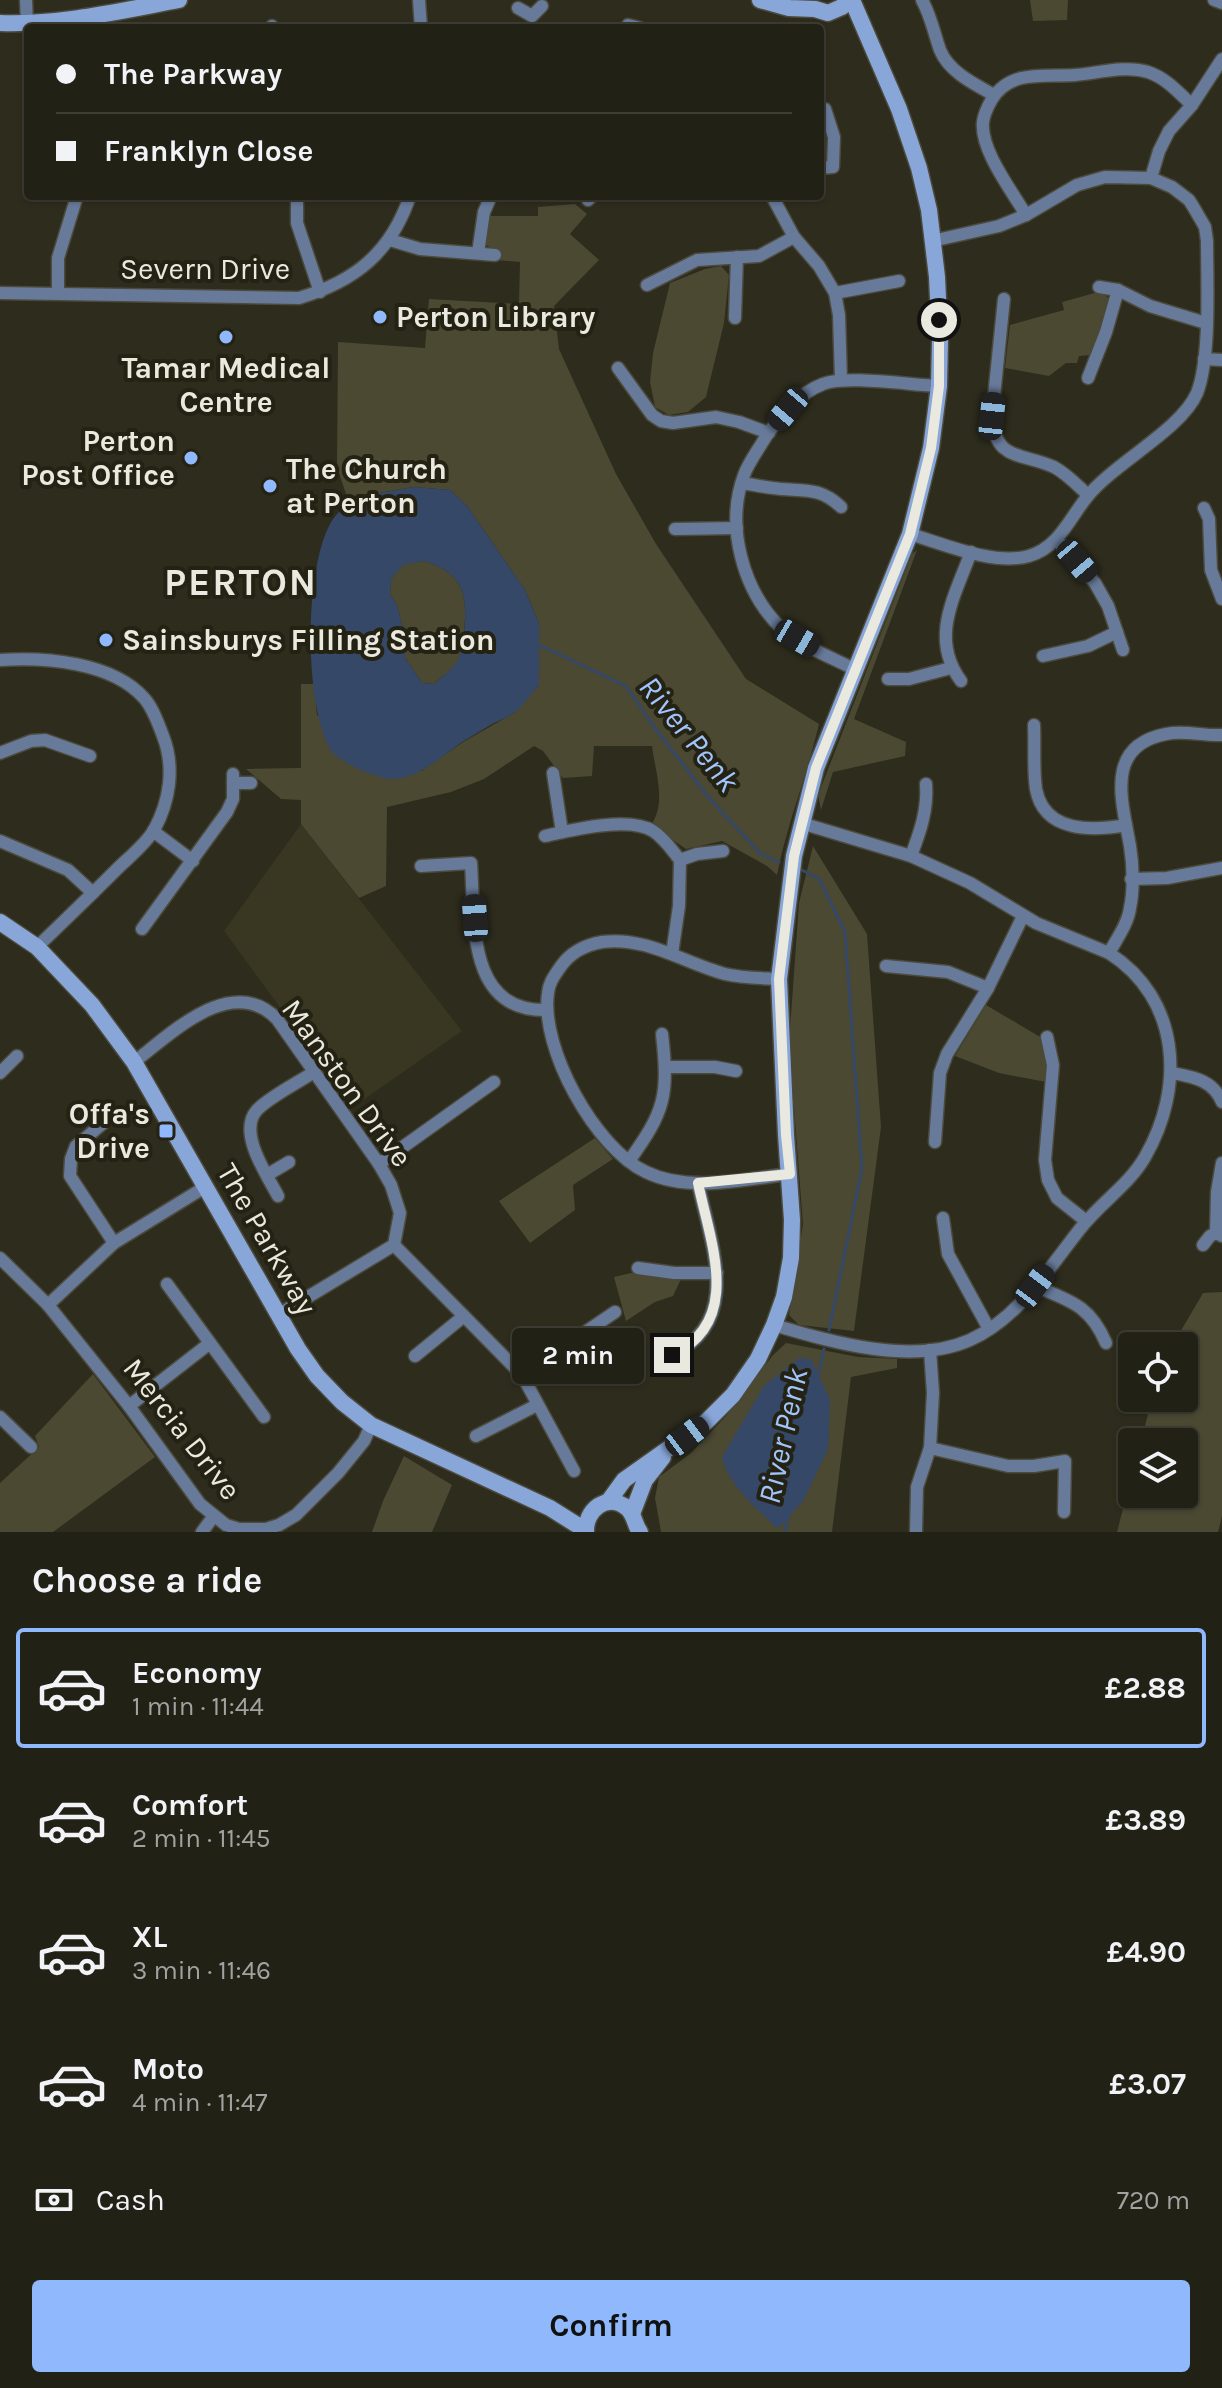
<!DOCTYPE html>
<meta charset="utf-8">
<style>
:root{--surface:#222116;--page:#2a291f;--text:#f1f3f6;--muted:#a2a3a1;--line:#3f3e35;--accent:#8fb8fd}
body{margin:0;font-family:Karla,sans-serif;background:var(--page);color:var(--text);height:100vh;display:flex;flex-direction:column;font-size:30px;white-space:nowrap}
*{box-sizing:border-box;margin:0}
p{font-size:26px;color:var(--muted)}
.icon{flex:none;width:44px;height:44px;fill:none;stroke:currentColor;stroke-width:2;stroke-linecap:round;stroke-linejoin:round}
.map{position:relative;height:1532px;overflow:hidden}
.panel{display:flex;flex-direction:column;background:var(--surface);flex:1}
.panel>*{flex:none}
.hud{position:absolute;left:24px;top:24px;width:800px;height:176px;border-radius:8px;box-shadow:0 2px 6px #0004,0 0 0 2px var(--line);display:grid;align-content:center;height:176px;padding:0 32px;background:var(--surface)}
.controls{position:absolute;left:1118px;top:1332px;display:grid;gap:16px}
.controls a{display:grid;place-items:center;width:80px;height:80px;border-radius:8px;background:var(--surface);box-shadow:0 2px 6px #0004,0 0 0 2px var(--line);font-size:40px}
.end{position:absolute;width:36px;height:36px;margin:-18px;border:10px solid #eae9df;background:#111;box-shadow:0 0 0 4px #111}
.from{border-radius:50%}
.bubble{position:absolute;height:56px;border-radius:8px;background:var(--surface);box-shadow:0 2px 6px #0004,0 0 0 2px var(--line);font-size:26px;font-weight:700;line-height:56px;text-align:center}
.car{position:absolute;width:24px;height:48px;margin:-24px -12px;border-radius:10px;box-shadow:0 0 6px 2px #0007;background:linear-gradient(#222 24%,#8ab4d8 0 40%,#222 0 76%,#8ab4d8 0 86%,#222 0)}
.hud b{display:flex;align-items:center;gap:28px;height:76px;font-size:30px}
.hud b+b{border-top:2px solid var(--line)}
.hud i{width:20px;height:20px;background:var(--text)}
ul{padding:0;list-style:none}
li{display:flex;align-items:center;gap:24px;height:120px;margin:0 16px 12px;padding:0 16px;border:4px solid transparent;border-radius:8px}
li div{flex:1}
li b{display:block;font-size:30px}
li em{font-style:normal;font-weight:700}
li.on{border-color:var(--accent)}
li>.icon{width:72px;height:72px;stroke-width:1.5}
h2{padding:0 32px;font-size:36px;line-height:96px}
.pay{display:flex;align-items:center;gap:20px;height:88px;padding:0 32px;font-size:30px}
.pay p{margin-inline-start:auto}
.primary-button{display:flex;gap:16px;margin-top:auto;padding:16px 32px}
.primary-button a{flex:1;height:92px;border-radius:8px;background:var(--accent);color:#111;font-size:32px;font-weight:700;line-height:92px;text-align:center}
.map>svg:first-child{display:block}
</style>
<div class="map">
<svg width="1222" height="1532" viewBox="0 0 1222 1532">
<rect width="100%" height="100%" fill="#2d2c1d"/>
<path fill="#393621" d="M301 824 462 1031 353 1107 224 931Z"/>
<g fill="#4b4932">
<path d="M1030 0H1068L1067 20 1033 21Z"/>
<path d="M575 204 587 214 570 234 599 260 554 306 559 349 616 474 656 544 746 679 819 724C807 775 787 824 777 875L767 866 722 841 686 849 651 825C667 803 655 771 652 746H594L592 776 563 778 543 751 534 746 484 779 451 792 387 807 386 886 359 898 301 824V800L281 799 246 769 301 768V684H314L317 715 421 771 463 742 514 713 539 685V624L525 590 467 506 450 490 414 487 379 493 374 491 349 503 337 467 338 342 425 348 429 299 519 304 520 262 497 260 499 252 486 245 490 216H538V207Z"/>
<path d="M721 266 729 275 724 323 706 397 688 412 669 415 655 407 650 382 653 353 670 283 705 269Z"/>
<path d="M1102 291 1108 298 1101 331 1091 355 1079 356 1077 363H1066L1049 376 1005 368 1010 325 1064 310 1062 302Z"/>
<path d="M917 550 854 719 906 742 905 756 833 772 821 810 818 795 912 554Z"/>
<path d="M424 561C464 573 468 595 464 633 463 642 462 655 457 663 451 671 441 677 434 684L422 683 405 658 404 634 397 605 390 594 391 579 403 564Z"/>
<path d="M813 846 867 934 881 1127 854 1331 799 1325 789 1315 803 1224 789 1043 799 903Z"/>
<path d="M986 1005 1042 1038 1048 1062 1046 1082 999 1073 955 1056Z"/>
<path d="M595 1138 613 1159 573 1185 575 1210 530 1243 499 1201Z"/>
<path d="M631 1273 682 1277 673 1296 655 1302 626 1321 614 1277Z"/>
<path d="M1222 1292V1516L1218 1532H1117L1132 1474V1494H1184V1442H1141L1152 1398H1184V1346H1172L1203 1293Z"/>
<path d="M786 1343 858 1357 897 1359V1368L851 1377 832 1532H661L655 1498 659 1477 691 1453 726 1416 773 1355Z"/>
<path d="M93 1374 155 1457 53 1532H0V1483L39 1447 35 1436Z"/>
<path d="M404 1456 452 1485 432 1532H372L383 1501Z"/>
</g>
<g fill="#364867" fill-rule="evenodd">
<path d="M414 487 450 490 467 506 525 590 539 624V685C531 694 524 705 515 712 509 717 500 720 494 723 483 729 473 736 462 742 442 756 419 778 394 779 379 780 336 761 330 749 304 701 305 577 328 528 337 508 355 500 374 491L379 493ZM424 561C464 573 468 595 464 633 463 642 462 655 456 663 450 671 441 678 434 684L422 683 405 658 404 634 397 605 390 594 391 579 403 565Z"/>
<path d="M799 1358 811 1359 830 1400 828 1449 803 1501 778 1529C757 1508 729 1487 722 1457L764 1386Z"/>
</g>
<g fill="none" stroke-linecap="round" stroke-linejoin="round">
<g stroke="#364867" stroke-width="3">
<path d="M537 644 626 686 654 727 709 798 761 854 779 862"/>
<path d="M802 870 819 879 845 932 862 1169 829 1330"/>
<path d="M818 1377 824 1349"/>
<path d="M785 1532 788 1517"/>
</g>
<defs>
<g id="street">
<path d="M26 0 27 24"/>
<path d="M419 0 421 28"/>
<path d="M922 0C931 16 934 33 940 50 949 72 974 84 994 95"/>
<path d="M1214 0 1222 3"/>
<path d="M518 8 532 16 542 6"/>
<path d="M628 25 640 28"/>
<path d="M272 26 273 28"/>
<path d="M820 168 833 167 834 137 825 109"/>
<path d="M1151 178 1159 151 1169 131 1192 105 1222 59"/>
<path d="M297 196V223L320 292"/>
<path d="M772 196 794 237 819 266 835 293 839 315 841 380"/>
<path d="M588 200 592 196"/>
<path d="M1026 215C1012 191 980 150 983 122 984 114 988 106 992 99 1011 69 1045 77 1075 75 1099 73 1125 65 1148 72 1166 78 1178 92 1192 105"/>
<path d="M390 240 420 249 495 255"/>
<path d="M478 253 484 212 491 196"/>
<path d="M647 285 697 260 759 256 794 237"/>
<path d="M1099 287 1118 290 1150 306 1206 323"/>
<path d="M0 293 299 298C356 281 391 252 410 196"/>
<path d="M58 293V258L77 196"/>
<path d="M835 293 899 281"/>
<path d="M1004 299 992 416C995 462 1021 452 1054 467 1067 474 1077 485 1088 495"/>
<path d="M735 318 737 257"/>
<path d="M1204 359 1222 360"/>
<path d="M618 368 652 415 661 421 673 423 716 417 739 422 769 433"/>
<path d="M1088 378 1106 332 1118 290"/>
<path d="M742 483C755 485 768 488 781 489 807 491 821 488 841 507"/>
<path d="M1204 508 1209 519 1211 570 1222 599"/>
<path d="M675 529 737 528"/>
<path d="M910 534C944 544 994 566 1029 556 1059 547 1069 519 1087 497 1114 463 1181 430 1197 393 1211 357 1207 281 1207 241L1205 227 1194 208 1189 200 1172 187 1151 178 1105 177 1077 185 1026 215 999 226 932 241"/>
<path d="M1057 540 1095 583 1108 606 1123 650"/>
<path d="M1043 656 1088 646 1117 632"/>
<path d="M0 660C45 657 112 662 144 698 153 708 158 723 163 736 175 767 170 801 154 830 145 845 128 858 116 870 90 896 63 922 37 947"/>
<path d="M856 670C835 659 797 644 781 628 743 591 725 526 744 475 748 464 756 453 762 443 775 421 798 393 823 384 846 375 910 385 939 386"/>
<path d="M888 679H909L951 668"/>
<path d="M961 681C929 638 955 596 971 552"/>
<path d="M1034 725C1035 746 1033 769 1036 789 1044 833 1093 831 1126 825"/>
<path d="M0 753 31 741 45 740 90 756"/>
<path d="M553 773 562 832"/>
<path d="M233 783H251"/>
<path d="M153 831 193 861"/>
<path d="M545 836C572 830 629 816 653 831 664 838 672 850 680 860L679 906 672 954"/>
<path d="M0 841 68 870 93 893"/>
<path d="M911 856C920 832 928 810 926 784"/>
<path d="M680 860 697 854 723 851"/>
<path d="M421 866 471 863C475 921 466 1012 547 1010"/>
<path d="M1131 879 1167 878 1222 868"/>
<path d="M142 929 227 812 233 799V774"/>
<path d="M1109 953C1116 940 1128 924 1130 908 1134 890 1133 864 1130 846 1122 801 1104 746 1166 734 1185 730 1203 736 1222 735"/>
<path d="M886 966 948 972 988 988"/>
<path d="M779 979C761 978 742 978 725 974 684 963 646 936 602 942 585 945 571 952 561 966 555 975 549 982 548 993 540 1048 595 1148 646 1172 689 1193 744 1179 790 1174"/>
<path d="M1047 1037 1053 1065 1045 1160 1048 1180 1057 1198 1086 1221"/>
<path d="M134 1062C172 1033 232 973 277 1019L379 1164 391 1185 400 1213 394 1245 278 1315"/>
<path d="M666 1067H715L736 1071"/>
<path d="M0 1073 17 1056"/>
<path d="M1172 1073C1193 1077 1213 1080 1222 1102"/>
<path d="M108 1119 76 1146 71 1159 70 1176 114 1243"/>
<path d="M935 1142 940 1073 947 1054 988 988 1023 916"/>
<path d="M629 1161C665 1111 669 1096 662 1034"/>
<path d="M379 1164 494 1082"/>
<path d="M267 1175 289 1162"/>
<path d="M278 1196C267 1175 237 1132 257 1110 269 1097 299 1082 314 1072"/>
<path d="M943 1218 948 1254 989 1329"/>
<path d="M1216 1233 1217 1192 1222 1163"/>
<path d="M394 1245 522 1375 574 1471"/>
<path d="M1203 1245 1210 1236 1216 1233 1222 1236"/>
<path d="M0 1258 48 1305 129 1406 200 1504 226 1525 239 1529H266L279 1525 296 1515 338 1473 364 1441 371 1425"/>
<path d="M638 1268 674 1273H717"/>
<path d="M167 1284 264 1417"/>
<path d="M1035 1286C1070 1301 1090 1305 1106 1343"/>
<path d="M48 1305 114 1243 205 1187"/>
<path d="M774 1325C832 1342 912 1366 970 1340 1018 1319 1049 1268 1080 1229 1100 1203 1129 1185 1145 1157 1185 1088 1181 999 1109 953L1036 923 970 883 911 856 801 823"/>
<path d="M672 1355C744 1321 710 1242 698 1183"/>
<path d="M415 1356 464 1316"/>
<path d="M522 1375 615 1312"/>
<path d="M129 1406 210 1343"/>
<path d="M0 1417 31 1447"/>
<path d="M476 1436 537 1405"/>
<path d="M930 1448 1008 1466H1034L1065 1461 1064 1512"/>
<path d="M202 1532 213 1517"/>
<path d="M916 1532 917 1487 930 1448 933 1393 930 1350"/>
</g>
<g id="secondary">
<path d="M760 0 789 8 815 9 828 13 842 7 847 0"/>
<path d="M0 23C60 25 120 11 179 0"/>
<path d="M0 922 37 947 92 1005 134 1062 298 1349 317 1376 342 1402 371 1425 550 1508 585 1530"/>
<path d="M608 1502 624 1480 706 1422 733 1395 758 1359 774 1325 784 1297 791 1258 792 1220 786 1135 779 979 794 856 816 768 910 534 931 448 939 386 940 341 937 277 929 210 919 168 899 109 852 0"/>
<path d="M632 1514 645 1480 663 1457"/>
<path d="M586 1532C585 1510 607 1492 627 1508 635 1515 634 1524 640 1532"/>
</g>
</defs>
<use href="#street" stroke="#4b4a3c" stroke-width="15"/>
<use href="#secondary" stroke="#4b4a3c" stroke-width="19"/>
<use href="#street" stroke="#677a99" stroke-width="12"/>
<use href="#secondary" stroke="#89a6d8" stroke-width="16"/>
</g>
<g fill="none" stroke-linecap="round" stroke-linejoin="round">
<path stroke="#eae9df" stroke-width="10" d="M672 1355C744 1321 710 1242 698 1183L790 1174 786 1135 779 979 794 856 816 768 910 534 931 448 939 386V320"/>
</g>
<g fill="#8fb8fd" stroke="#242213" stroke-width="3">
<circle cx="380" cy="317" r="8"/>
<circle cx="226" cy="337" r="8"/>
<circle cx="191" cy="458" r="8"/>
<circle cx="270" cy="486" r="8"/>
<circle cx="106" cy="640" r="8"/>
<rect x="158" y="1123" width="16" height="16" rx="4"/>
</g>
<g text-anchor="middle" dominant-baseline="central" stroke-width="8" stroke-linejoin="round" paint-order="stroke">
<g font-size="30" fill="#eae9df" stroke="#242213">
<text x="205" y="269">Severn Drive</text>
<text transform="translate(347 1083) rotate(54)">Manston Drive</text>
<text transform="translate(267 1239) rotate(60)">The Parkway</text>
<text transform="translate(182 1429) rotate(52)">Mercia Drive</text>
</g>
<g font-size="30" font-weight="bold" fill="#eae9df" stroke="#242213" text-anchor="start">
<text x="396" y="317">Perton Library</text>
<text x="226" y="368" text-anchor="middle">Tamar Medical<tspan x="226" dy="34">Centre</tspan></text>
<text x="175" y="441" text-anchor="end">Perton<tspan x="175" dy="34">Post Office</tspan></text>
<text x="286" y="469">The Church<tspan x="286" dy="34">at Perton</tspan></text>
<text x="122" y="640">Sainsburys Filling Station</text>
<text x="150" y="1114" text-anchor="end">Offa's<tspan x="150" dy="34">Drive</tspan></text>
</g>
<g font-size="32" font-style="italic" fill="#a2c4fc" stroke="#242213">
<text transform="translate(689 734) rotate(51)">River Penk</text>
<text transform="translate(783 1436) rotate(-78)">River Penk</text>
</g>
<g font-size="38" font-weight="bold" letter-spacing="2" fill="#eae9df" stroke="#242213">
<text x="241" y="582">PERTON</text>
</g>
</g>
</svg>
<div class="controls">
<a><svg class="icon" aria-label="locate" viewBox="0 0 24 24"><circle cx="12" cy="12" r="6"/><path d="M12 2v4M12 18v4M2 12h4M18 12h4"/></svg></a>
<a><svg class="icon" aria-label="layers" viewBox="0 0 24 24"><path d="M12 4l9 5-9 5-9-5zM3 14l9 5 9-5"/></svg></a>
</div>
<i class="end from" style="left:939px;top:320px"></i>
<i class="end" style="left:672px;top:1355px"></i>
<div class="bubble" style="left:512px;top:1328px;width:132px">2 min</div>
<i class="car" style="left:788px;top:409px;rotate:220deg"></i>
<i class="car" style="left:992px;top:416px;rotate:6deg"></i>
<i class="car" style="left:1077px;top:561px;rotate:140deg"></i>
<i class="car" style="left:797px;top:638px;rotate:120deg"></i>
<i class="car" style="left:475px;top:918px;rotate:356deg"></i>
<i class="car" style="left:1035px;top:1286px;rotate:37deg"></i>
<i class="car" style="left:687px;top:1436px;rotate:53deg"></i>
<div class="hud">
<b><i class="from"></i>The Parkway</b>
<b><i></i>Franklyn Close</b>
</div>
</div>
<section class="panel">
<h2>Choose a ride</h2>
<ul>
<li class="on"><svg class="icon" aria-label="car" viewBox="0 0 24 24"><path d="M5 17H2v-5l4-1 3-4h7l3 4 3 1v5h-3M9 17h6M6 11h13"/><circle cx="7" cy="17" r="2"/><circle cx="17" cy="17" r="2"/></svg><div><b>Economy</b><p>1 min · 11:44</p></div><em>£2.88</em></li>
<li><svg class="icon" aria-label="car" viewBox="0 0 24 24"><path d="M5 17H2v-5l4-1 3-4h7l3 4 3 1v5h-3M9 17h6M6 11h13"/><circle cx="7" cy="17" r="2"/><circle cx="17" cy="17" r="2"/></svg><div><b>Comfort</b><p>2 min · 11:45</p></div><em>£3.89</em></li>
<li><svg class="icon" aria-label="car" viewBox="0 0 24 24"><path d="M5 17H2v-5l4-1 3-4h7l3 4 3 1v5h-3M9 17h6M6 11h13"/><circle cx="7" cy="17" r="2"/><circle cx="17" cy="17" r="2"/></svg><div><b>XL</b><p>3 min · 11:46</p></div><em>£4.90</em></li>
<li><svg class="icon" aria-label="car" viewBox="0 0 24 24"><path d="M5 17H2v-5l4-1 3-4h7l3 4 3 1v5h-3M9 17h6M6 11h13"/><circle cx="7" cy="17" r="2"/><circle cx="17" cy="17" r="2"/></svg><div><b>Moto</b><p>4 min · 11:47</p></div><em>£3.07</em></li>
</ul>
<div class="pay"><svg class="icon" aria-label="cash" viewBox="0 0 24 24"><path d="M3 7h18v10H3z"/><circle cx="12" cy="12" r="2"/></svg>Cash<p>720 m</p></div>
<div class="primary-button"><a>Confirm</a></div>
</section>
